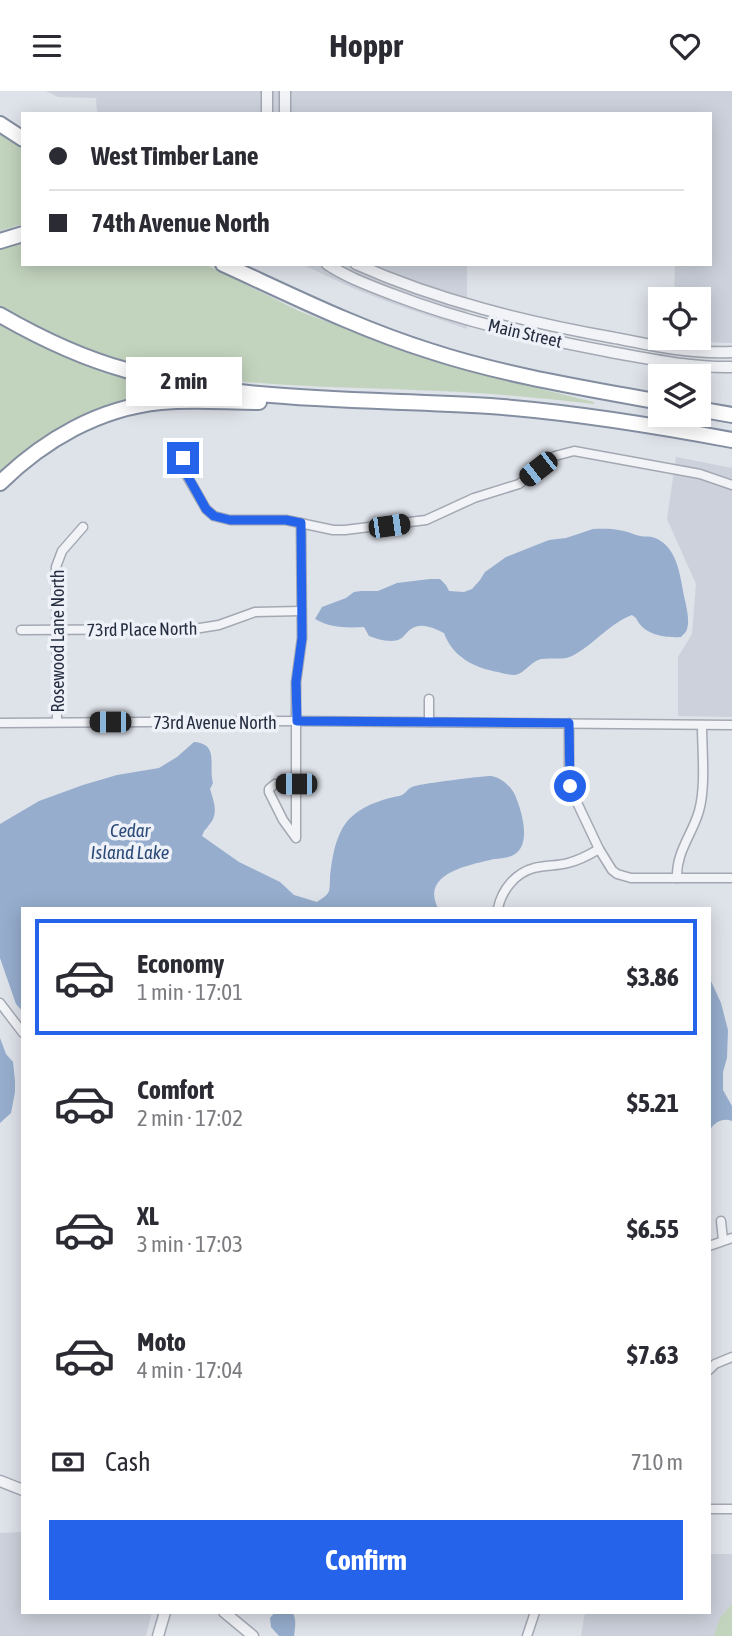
<!DOCTYPE html>
<meta charset="utf-8">
<style>
:root{--surface:#fff;--page:#f2f2f3;--text:#2b2b33;--muted:#7c7c81;--line:#e1e1e2;--accent:#2563eb}
body{margin:0;font-family:"Asap Condensed",sans-serif;background:var(--page);color:var(--text);height:100vh;display:flex;flex-direction:column;font-size:26px;white-space:nowrap}
*{box-sizing:border-box;margin:0}
p{font-size:23px;color:var(--muted)}
.icon{flex:none;width:38px;height:38px;fill:none;stroke:currentColor;stroke-width:2;stroke-linecap:round;stroke-linejoin:round}
.map{position:relative;flex:1;overflow:hidden}
.panel{position:absolute;left:21px;top:816px;width:690px;height:707px;display:flex;flex-direction:column;background:var(--surface);border-radius:0px;box-shadow:0 4px 18px #0003}
.panel>*{flex:none}
.guide{position:absolute;left:21px;top:21px;width:691px;height:154px;border-radius:0px;box-shadow:0 4px 18px #0003;display:grid;align-content:center;height:154px;padding:0 28px;background:var(--surface)}
.buttons{position:absolute;left:648px;top:196px;display:grid;gap:14px}
.buttons a{display:grid;place-items:center;width:63px;height:63px;border-radius:0px;background:var(--surface);box-shadow:0 4px 18px #0003;font-size:35px}
.end{position:absolute;width:32px;height:32px;margin:-16px;border:9px solid #2563eb;background:#fff;box-shadow:0 0 0 4px #fff}
.from{border-radius:50%}
.bubble{position:absolute;height:49px;border-radius:0px;background:var(--surface);box-shadow:0 4px 18px #0003;font-size:23px;font-weight:700;line-height:49px;text-align:center}
.car{position:absolute;width:21px;height:42px;margin:-21px -10px;border-radius:9px;box-shadow:0 0 5px 2px #0007;background:linear-gradient(#222 24%,#8ab4d8 0 40%,#222 0 76%,#8ab4d8 0 86%,#222 0)}
.guide b{display:flex;align-items:center;gap:24px;height:66px;font-size:26px}
.guide b+b{border-top:2px solid var(--line)}
.guide i{width:18px;height:18px;background:var(--text)}
ul{padding:12px 0 0;list-style:none}
li{display:flex;align-items:center;gap:21px;height:116px;margin:0 14px 10px;padding:0 14px;border:4px solid transparent;border-radius:0px}
li div{flex:1}
li b{display:block;font-size:26px}
li em{font-style:normal;font-weight:700}
li.on{border-color:var(--accent)}
li>.icon{width:63px;height:63px;stroke-width:1.5}
.pay{display:flex;align-items:center;gap:18px;height:77px;padding:0 28px;font-size:26px}
.pay p{margin-inline-start:auto}
.action{display:flex;gap:14px;margin-top:auto;padding:14px 28px}
.action a{flex:1;height:80px;border-radius:0px;background:var(--accent);color:#fff;font-size:28px;font-weight:700;line-height:80px;text-align:center}
header{display:flex;justify-content:space-between;align-items:center;height:91px;padding:0 28px;background:var(--surface);font-size:32px;font-weight:700}
.map>svg:first-child{display:block}
</style>
<header><svg class="icon" aria-label="menu" viewBox="0 0 24 24"><path d="M4 6h16M4 12h16M4 18h16"/></svg>Hoppr<svg class="icon" aria-label="heart" viewBox="0 0 24 24"><path d="M12 20l-8-8c-3-5 5-10 8-4 3-6 11-1 8 4z"/></svg></header>
<div class="map">
<svg width="732" height="1545" viewBox="0 0 732 1545">
<rect width="100%" height="100%" fill="#dee2e9"/>
<g fill="#ccd1db">
<path d="M46 0H732V252L672 250V247H698V208H674L675 173H710V23H97L96 7 58 6Z"/>
<path d="M301 173H467V238L394 213 357 199Z"/>
<path d="M676 366 732 377V626L678 625V566L692 543 696 493 667 428Z"/>
<path d="M23 1441V1521H152L146 1545H0V1442Z"/>
<path d="M709 1463H732V1545H581L585 1521H709Z"/>
</g>
<g fill="#c3d4be">
<path d="M0 40 23 54V133L0 140Z"/>
<path d="M23 148V173H205L299 220 414 264 475 282 594 311V313C542 307 491 302 439 300 284 293 139 301 0 216V154Z"/>
<path d="M0 232C29 248 58 263 89 274 119 286 152 292 183 300V304C158 308 132 310 107 316 66 326 30 354 0 383Z"/>
<path d="M732 1513V1545H714L720 1527Z"/>
</g>
<g fill="#96adcd">
<path d="M593 438C609 437 622 438 636 444 641 446 647 445 652 446 677 453 680 484 684 505 686 514 690 529 687 538 687 540 682 545 681 546 664 547 644 544 636 527L632 524C609 533 594 553 574 564 564 570 552 566 541 568 530 571 523 584 514 584 509 584 502 582 498 581 474 577 452 565 444 542 434 537 421 531 411 538 405 542 404 547 398 549 388 552 378 548 369 545L364 536C346 537 331 537 315 528L322 516 346 507 354 501 361 500H378L397 492 430 488H440L446 494 449 500 464 501 472 498 480 489 485 481 506 466 549 449 566 447Z"/>
<path d="M194 651C220 653 208 675 213 692L210 698C214 711 219 723 209 734 202 744 207 734 202 745L239 771 280 791 294 804 317 811C321 808 327 805 329 800 330 796 330 789 330 785 332 769 334 753 342 738 353 718 378 709 399 705 405 704 407 698 412 696 417 693 483 685 491 685 500 686 511 695 515 704 521 718 532 752 515 763 509 767 501 767 494 768 470 774 420 782 438 817H23V921L16 913 0 867V733L39 710 83 694 117 684 159 677 177 666Z"/>
<path d="M709 874 711 890 721 912 728 939 727 967 723 981V999L732 1015V1030C722 1026 713 1032 709 1041Z"/>
<path d="M0 947 6 963 13 971 15 990V1001L11 1022 0 1032Z"/>
<path d="M275 1521H292C297 1528 295 1536 294 1545H279L271 1536 270 1527Z"/>
</g>
<g fill="none" stroke-linecap="round" stroke-linejoin="round">
<defs>
<g id="minor">
<path d="M183 367 187 385 206 418 214 425 230 429H286L333 439H345L426 429 474 407 519 393 555 365 574 360 700 383 732 394"/>
<path d="M21 539 194 538 219 534 255 521 301 520"/>
<path d="M57 631 56 476 62 460 83 436"/>
<path d="M429 631V608"/>
<path d="M0 632 297 630 732 634"/>
<path d="M569 632V684L572 701 599 758 612 779 617 783 631 787H732"/>
<path d="M296 693H275L269 698V701L283 729 296 747V591L302 547 301 432"/>
<path d="M677 787C676 761 692 744 699 720 706 695 702 660 702 634"/>
<path d="M498 817C502 799 515 782 534 777 546 774 557 775 568 772 580 769 589 764 599 758"/>
<path d="M0 912 23 942"/>
<path d="M721 1130 723 1149"/>
<path d="M709 1155 732 1147"/>
<path d="M709 1279 715 1273 732 1266"/>
<path d="M709 1418H732"/>
<path d="M527 1545 535 1521"/>
</g>
<g id="tertiary">
<path d="M267 0V23"/>
<path d="M285 23V0"/>
<path d="M327 173C348 187 371 195 394 204 464 231 537 247 611 261 651 268 691 277 732 276"/>
<path d="M356 173C439 210 526 231 615 247 654 255 692 263 732 261"/>
<path d="M0 1390 23 1399"/>
<path d="M224 1521 253 1545"/>
<path d="M158 1545 165 1521"/>
</g>
<g id="motorway">
<path d="M0 33 23 48"/>
<path d="M0 150 23 143"/>
<path d="M223 173C291 204 359 238 430 260 503 284 584 297 660 311"/>
<path d="M0 224C40 247 82 267 126 279 244 313 369 307 490 315 572 321 652 334 732 349"/>
<path d="M698 318 732 324"/>
<path d="M0 392C44 349 99 317 161 311 194 308 226 311 259 311"/>
</g>
</defs>
<use href="#minor" stroke="#a3a8b3" stroke-width="11"/>
<use href="#tertiary" stroke="#a3a8b3" stroke-width="13"/>
<use href="#motorway" stroke="#848ea1" stroke-width="18"/>
<use href="#minor" stroke="#f1f3f7" stroke-width="8"/>
<use href="#tertiary" stroke="#f1f3f7" stroke-width="10"/>
<use href="#motorway" stroke="#fff" stroke-width="14"/>
</g>
<g fill="none" stroke-linecap="round" stroke-linejoin="round">
<path stroke="#2563eb" stroke-width="9" d="M183 367 187 384 206 418 214 425 230 429H286L301 432 302 547 296 591 297 630 569 632 570 695"/>
</g>
<g text-anchor="middle" dominant-baseline="central" stroke-width="7" stroke-linejoin="round" paint-order="stroke">
<g font-size="18" fill="#262e41" stroke="#eef1f7">
<text transform="translate(525 242) rotate(13)">Main Street</text>
<text transform="translate(142 538) rotate(-1)">73rd Place North</text>
<text transform="translate(57 550) rotate(-90)">Rosewood Lane North</text>
<text x="215" y="631">73rd Avenue North</text>
</g>
<g font-size="19" font-style="italic" fill="#2c4b79" stroke="#eef1f7">
<text x="130" y="739">Cedar<tspan x="130" dy="22">Island Lake</tspan></text>
</g>
</g>
</svg>
<div class="buttons">
<a><svg class="icon" aria-label="locate" viewBox="0 0 24 24"><circle cx="12" cy="12" r="6"/><path d="M12 2v4M12 18v4M2 12h4M18 12h4"/></svg></a>
<a><svg class="icon" aria-label="layers" viewBox="0 0 24 24"><path d="M12 4l9 5-9 5-9-5zM3 14l9 5 9-5"/></svg></a>
</div>
<i class="end from" style="left:570px;top:695px"></i>
<i class="end" style="left:183px;top:367px"></i>
<div class="bubble" style="left:126px;top:266px;width:116px">2 min</div>
<i class="car" style="left:538px;top:378px;rotate:232deg"></i>
<i class="car" style="left:389px;top:435px;rotate:82deg"></i>
<i class="car" style="left:110px;top:631px;rotate:270deg"></i>
<i class="car" style="left:296px;top:693px;rotate:270deg"></i>
<div class="guide">
<b><i class="from"></i>West Timber Lane</b>
<b><i></i>74th Avenue North</b>
</div>
<section class="panel">
<ul>
<li class="on"><svg class="icon" aria-label="car" viewBox="0 0 24 24"><path d="M5 17H2v-5l4-1 3-4h7l3 4 3 1v5h-3M9 17h6M6 11h13"/><circle cx="7" cy="17" r="2"/><circle cx="17" cy="17" r="2"/></svg><div><b>Economy</b><p>1 min · 17:01</p></div><em>$3.86</em></li>
<li><svg class="icon" aria-label="car" viewBox="0 0 24 24"><path d="M5 17H2v-5l4-1 3-4h7l3 4 3 1v5h-3M9 17h6M6 11h13"/><circle cx="7" cy="17" r="2"/><circle cx="17" cy="17" r="2"/></svg><div><b>Comfort</b><p>2 min · 17:02</p></div><em>$5.21</em></li>
<li><svg class="icon" aria-label="car" viewBox="0 0 24 24"><path d="M5 17H2v-5l4-1 3-4h7l3 4 3 1v5h-3M9 17h6M6 11h13"/><circle cx="7" cy="17" r="2"/><circle cx="17" cy="17" r="2"/></svg><div><b>XL</b><p>3 min · 17:03</p></div><em>$6.55</em></li>
<li><svg class="icon" aria-label="car" viewBox="0 0 24 24"><path d="M5 17H2v-5l4-1 3-4h7l3 4 3 1v5h-3M9 17h6M6 11h13"/><circle cx="7" cy="17" r="2"/><circle cx="17" cy="17" r="2"/></svg><div><b>Moto</b><p>4 min · 17:04</p></div><em>$7.63</em></li>
</ul>
<div class="pay"><svg class="icon" aria-label="cash" viewBox="0 0 24 24"><path d="M3 7h18v10H3z"/><circle cx="12" cy="12" r="2"/></svg>Cash<p>710 m</p></div>
<div class="action"><a>Confirm</a></div>
</section>
</div>
